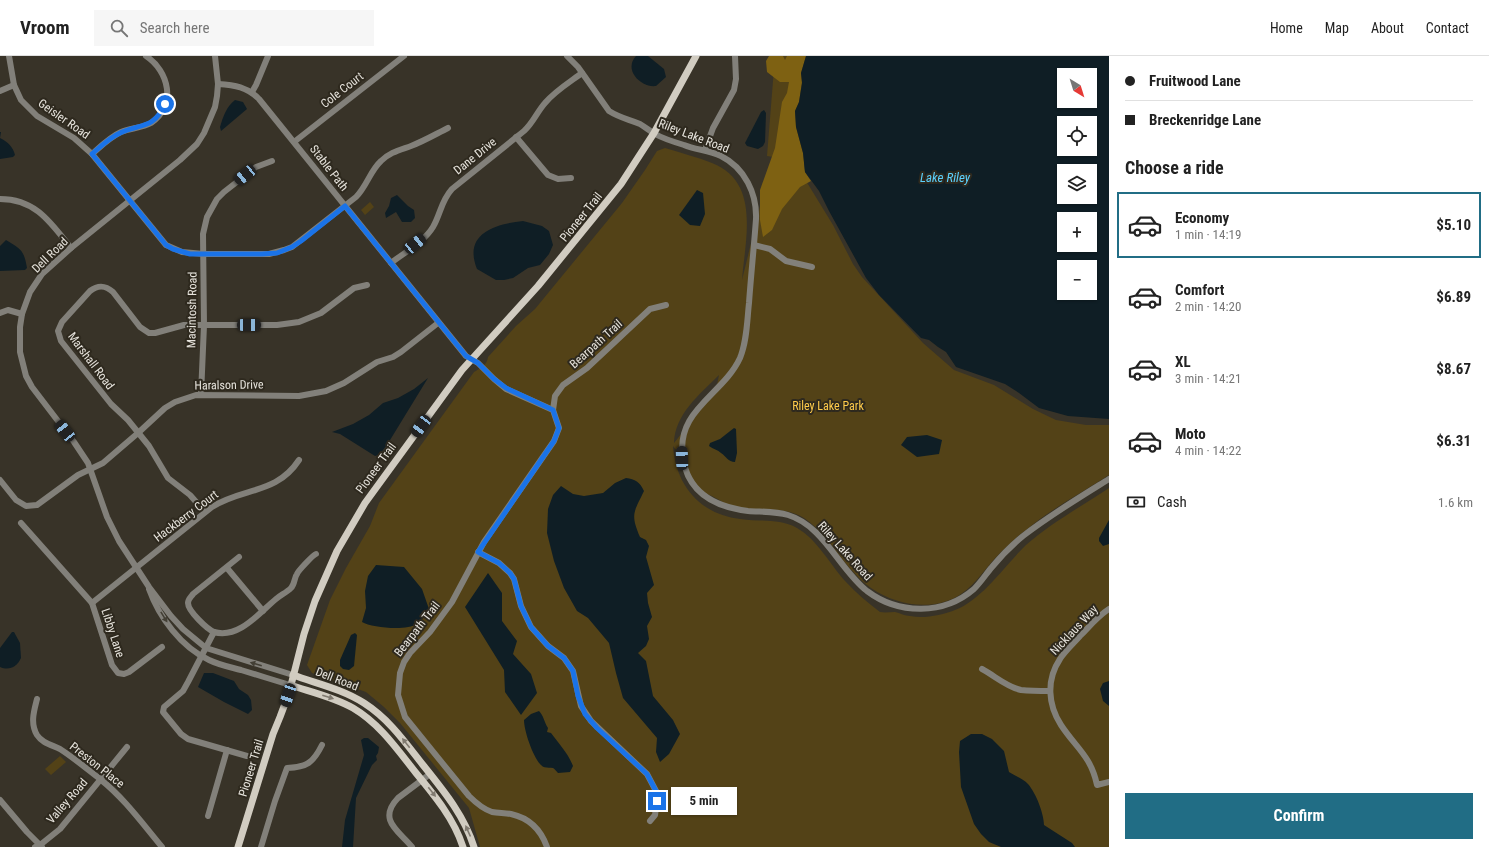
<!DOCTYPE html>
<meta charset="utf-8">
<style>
:root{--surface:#fff;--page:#f6f6f6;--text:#222;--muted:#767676;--line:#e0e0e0;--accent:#216d85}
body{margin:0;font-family:"Roboto Condensed",sans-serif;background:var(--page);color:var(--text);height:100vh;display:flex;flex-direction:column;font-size:15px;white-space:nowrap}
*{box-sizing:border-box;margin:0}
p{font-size:13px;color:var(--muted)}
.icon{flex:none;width:22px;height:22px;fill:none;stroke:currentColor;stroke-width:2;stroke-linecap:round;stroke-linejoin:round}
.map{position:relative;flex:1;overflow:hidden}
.drawer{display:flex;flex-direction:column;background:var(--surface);width:380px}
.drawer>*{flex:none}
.top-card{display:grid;align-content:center;height:88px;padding:0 16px;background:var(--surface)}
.needle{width:26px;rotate:142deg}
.controls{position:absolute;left:1057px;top:12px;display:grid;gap:8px}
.controls a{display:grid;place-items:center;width:40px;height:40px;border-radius:0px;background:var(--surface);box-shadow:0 1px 3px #0004;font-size:20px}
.end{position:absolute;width:18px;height:18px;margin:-9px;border:5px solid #1a73e8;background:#fff;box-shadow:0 0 0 2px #fff}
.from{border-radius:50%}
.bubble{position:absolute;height:28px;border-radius:0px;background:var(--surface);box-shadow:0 1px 3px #0004;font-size:13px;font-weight:700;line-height:28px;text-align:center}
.car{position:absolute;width:12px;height:24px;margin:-12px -6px;border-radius:5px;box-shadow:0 0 3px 1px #0007;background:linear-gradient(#222 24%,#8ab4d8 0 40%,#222 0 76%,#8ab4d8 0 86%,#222 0)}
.top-card b{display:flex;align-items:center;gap:14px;height:38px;font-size:15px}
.top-card b+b{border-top:1px solid var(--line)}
.top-card i{width:10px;height:10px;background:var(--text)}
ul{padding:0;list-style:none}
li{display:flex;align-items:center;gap:12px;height:66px;margin:0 8px 6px;padding:0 8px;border:2px solid transparent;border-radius:0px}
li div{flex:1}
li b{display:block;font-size:15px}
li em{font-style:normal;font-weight:700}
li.active{border-color:var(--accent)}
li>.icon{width:36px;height:36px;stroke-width:1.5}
h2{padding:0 16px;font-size:18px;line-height:48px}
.pay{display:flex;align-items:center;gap:10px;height:44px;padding:0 16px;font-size:15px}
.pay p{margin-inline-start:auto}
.button{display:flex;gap:8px;margin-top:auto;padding:8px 16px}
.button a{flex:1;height:46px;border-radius:0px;background:var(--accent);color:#fff;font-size:16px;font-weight:700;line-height:46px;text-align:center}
header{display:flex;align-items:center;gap:24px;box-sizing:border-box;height:56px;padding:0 20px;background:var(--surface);border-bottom:1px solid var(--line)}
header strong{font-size:19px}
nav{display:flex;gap:22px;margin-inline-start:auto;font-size:14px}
.search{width:280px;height:36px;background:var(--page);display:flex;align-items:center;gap:10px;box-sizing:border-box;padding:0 14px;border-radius:0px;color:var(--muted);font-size:15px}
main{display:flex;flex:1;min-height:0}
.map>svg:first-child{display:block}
</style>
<header>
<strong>Vroom</strong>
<div class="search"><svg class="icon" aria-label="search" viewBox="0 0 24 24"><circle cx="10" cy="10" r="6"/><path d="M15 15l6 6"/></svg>Search here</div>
<nav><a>Home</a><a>Map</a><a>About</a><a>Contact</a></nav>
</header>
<main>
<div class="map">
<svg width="1109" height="791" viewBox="0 0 1109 791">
<rect width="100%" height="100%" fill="#383328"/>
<g fill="#534217" fill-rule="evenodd">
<path d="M775 0H812L804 106 767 100Z"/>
<path d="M665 92C681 97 697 101 712 107 761 126 745 184 742 224L768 118 803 120 833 169 853 208 862 221 923 287 954 314 994 329 1033 353 1056 364 1086 369H1109V419C1081 437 1051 453 1026 474 1016 481 1007 490 999 498 986 511 977 527 961 538 934 556 897 550 871 532 844 513 831 480 804 462 783 449 762 456 739 453 731 452 720 444 712 440 707 438 699 436 696 432 687 419 683 401 673 390 676 430 700 458 740 463 760 466 779 462 797 472 818 484 830 509 846 526 856 537 868 547 880 556 885 557 890 556 895 556 900 557 905 560 910 560 924 563 942 559 955 554 982 544 1005 509 1026 489 1051 467 1082 450 1109 432V791H480L469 752 400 667 384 651 366 636 312 617 307 609 330 544 346 512 370 470 379 447 474 316C481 312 487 309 488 301L516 270 535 253 622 147 645 114 657 95ZM719 319 716 334 674 387C675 358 699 339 719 319Z"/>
<path d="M370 146 374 151 365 159 361 154Z"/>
<path d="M60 700 66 706 51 719 45 713Z"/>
</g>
<path fill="#7e6112" d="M769 0H783L785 4 787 0H806L801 17 802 26 799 46 795 55 796 71 803 97 805 116 811 125 800 131 782 153 772 174 763 181 760 164V134L775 92 782 46 787 37 789 26H780L767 16 766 5Z"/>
<g fill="#0f1e25" fill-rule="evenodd">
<path d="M636 0H648L664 13 666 21 656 30C641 32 623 14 636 0Z"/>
<path d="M806 0H1109V363L1068 360 1039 352 1019 337 1005 328 956 311 946 296 938 291 929 284 921 282 879 239 866 222 829 155 819 135 805 116 803 97 796 71 795 55 799 46 802 27 801 17ZM1064 19H1090V45H1064ZM1064 67H1090V93H1064ZM1064 115H1090V141H1064ZM1064 163H1090V189H1064ZM1064 211H1090V237H1064Z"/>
<path d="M235 44 243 46 247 53 221 75 220 71C223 61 226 51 235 44Z"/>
<path d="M764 54 766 57 765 86 763 90 758 93 747 90 745 87 761 56Z"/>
<path d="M0 76H1L0 82C8 86 13 91 15 99L13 101 0 103Z"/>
<path d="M697 134 703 137 705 158 700 170 690 169 679 159Z"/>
<path d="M397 139 408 150 414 154 415 162 411 166H402L396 156 386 162 385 157 389 150 391 142Z"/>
<path d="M523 165 542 170 549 175 553 189 549 198 540 209 528 212 513 222 504 224H496L477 213C463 178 494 168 523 165Z"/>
<path d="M6 184C21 193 24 194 27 212L25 214 0 215V190Z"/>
<path d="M428 322 387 389 379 399 375 400 340 378 332 376 353 368 369 359 383 347 398 342 414 333Z"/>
<path d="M734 372 736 373 737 397 735 406C728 406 726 400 721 397 718 394 713 393 709 390L710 387 720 383Z"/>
<path d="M927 379 942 384 939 398 917 401 901 389 907 381Z"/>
<path d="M626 422C635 423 640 426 644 435 634 456 630 458 640 481L646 484 649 490 646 501 654 529 647 537 648 547 652 561 647 570 649 583 646 590 638 597 646 605 653 640 673 664 680 678 669 698 660 706 656 696 657 682 623 642 616 617 609 587 588 562 577 555 564 532 554 505 547 477 548 453 553 439 561 430 573 438 584 440 603 437 615 427Z"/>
<path d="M1109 464V488L1103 490 1099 485V482Z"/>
<path d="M376 509 404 511 422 533 429 553C426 557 422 565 417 568 407 575 372 572 362 566L366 552 365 535 368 520Z"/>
<path d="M488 517 502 537V565L517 585 513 598 531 618 537 637 521 659 505 636 504 614 465 551Z"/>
<path d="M12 576H14L20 587 21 602C17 611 9 615 0 611V592Z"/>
<path d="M355 577 357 579 354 610 349 614 343 613 340 610V604L351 579Z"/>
<path d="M204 617H213L234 625 239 633 248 639 251 644 252 654 248 658 224 646 198 631Z"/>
<path d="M1109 625V650L1103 645 1100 633 1103 627Z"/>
<path d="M539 655C544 660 544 666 548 672L547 676 551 677C559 688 568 697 573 710L570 716 558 717C556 715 555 713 553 712 549 711 544 713 541 709 533 701 524 675 524 664L531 658Z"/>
<path d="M971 678H982L992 683 1004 695 1009 716C1015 720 1024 723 1028 728 1036 737 1044 758 1044 769L1072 787 1075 791H1001L989 786 981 778 974 768 961 731 959 696 960 685Z"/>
<path d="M364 682H368L379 691 378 697 376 700 377 704 372 709 356 742 353 791H342L345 764 364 699 361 684Z"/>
</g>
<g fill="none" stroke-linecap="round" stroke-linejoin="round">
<g stroke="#82807a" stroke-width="6">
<path d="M9 0 14 29 21 44 37 60 74 82 92 98 166 189 182 196 204 198H269L284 194 292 191 356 141C367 130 370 115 381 105 390 96 400 94 411 90 424 85 436 78 448 72"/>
<path d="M215 0 218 28 217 40 215 51 204 77 197 88 180 104 71 192 42 218 30 236 22 258 20 271V296L26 320 32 331 74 386 88 407 107 461 119 485 149 531 171 560 183 573 206 592 293 619"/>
<path d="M567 0 578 11 609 55C620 62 628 63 640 68 645 71 650 75 655 78 664 83 674 86 684 89 696 94 709 94 721 100 745 112 757 138 756 163 754 191 751 219 749 247 747 265 747 285 740 302 723 339 675 354 683 402 688 437 716 451 748 455 761 456 775 455 788 459 824 470 839 513 867 535 899 559 944 559 974 533 981 526 986 518 992 511 1001 500 1012 489 1023 480 1050 459 1080 441 1109 423"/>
<path d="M218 28C235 29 247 31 259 43L466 300 478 307 494 323 506 333 553 354 559 372 554 385 484 486 452 546 430 576 410 597 404 606 400 617 398 639 405 661 469 740C476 747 483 753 492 756 498 757 505 757 511 758 529 762 541 774 547 791"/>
<path d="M0 35 14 29"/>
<path d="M252 36 256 29 268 0"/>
<path d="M516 81 548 119 558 123 571 122"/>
<path d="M294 86 404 0"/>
<path d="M705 94 713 72 734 34 736 23 735 0"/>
<path d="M92 98C101 90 110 81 121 76 131 72 142 72 151 67 177 49 169 15 146 0"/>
<path d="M0 143C36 143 51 167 71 192"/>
<path d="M754 189 770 193 786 205 812 211"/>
<path d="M391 207C405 196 424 186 433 171 441 157 441 145 452 133L524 75C533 67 537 56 545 47 555 35 570 26 582 17"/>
<path d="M0 257 8 254 22 258"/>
<path d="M201 339 204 269 203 178 207 161 217 143 224 136 256 111 272 105"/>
<path d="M553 354 555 340 563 329 587 312 650 253 666 249"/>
<path d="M0 424 16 444 26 450 37 449 78 419 103 407 138 377 165 352 175 346 196 339 299 340 326 335 344 327 377 306 393 301 401 296 438 267"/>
<path d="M205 456 190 439 168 422 149 390 128 364 111 348 61 285 58 275 62 266 90 235C98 229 105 229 113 236L140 271 149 277H155L184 269H277L299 266 321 257 354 232 367 229"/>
<path d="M21 467 92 547 112 609 118 617 124 618 129 616 162 591"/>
<path d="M478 496 499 507 510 517 514 523 521 550 531 571 548 590 564 602 573 615 581 650 591 665 647 718 656 735 657 745 655 759 650 765"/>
<path d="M227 512 263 555"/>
<path d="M149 533C159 561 181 591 209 604 219 609 230 611 241 614 257 619 274 624 290 629"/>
<path d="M92 547 212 451C243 431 276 439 299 404"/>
<path d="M1109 553C1098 560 1089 571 1080 580 1073 588 1065 595 1060 603 1046 624 1048 649 1061 669 1076 692 1091 700 1097 729L1109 726"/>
<path d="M214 576C207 573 188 555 188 547 188 543 191 541 193 538L239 501"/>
<path d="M982 613C995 620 1007 631 1021 634 1031 635 1040 635 1050 635"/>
<path d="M37 643C34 655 30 667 37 679 42 687 52 689 60 693 74 702 87 713 100 723 124 742 142 767 162 791"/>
<path d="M247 700 188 683 181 678 163 656 164 651 183 635 188 626 214 576C239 583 259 557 276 543 281 539 287 536 291 532 295 528 294 522 297 518 298 515 313 499 316 498"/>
<path d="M0 744 27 776 42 791"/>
<path d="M208 760 227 694"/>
<path d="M35 791 40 789 60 773 127 691"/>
<path d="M261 791 275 745 287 712C307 711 313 707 322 689"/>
<path d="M412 791C399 775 377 764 398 742L430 718"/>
</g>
<g stroke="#d1ccc1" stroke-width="7">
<path d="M293 619C318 628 342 633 364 647 389 663 405 686 423 709 443 734 464 759 474 791"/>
<path d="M290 629C311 636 334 641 353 652 380 668 397 693 416 717 435 740 454 763 463 791"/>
<path d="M238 791 273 678 280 661 289 637 304 578 315 545 337 495 365 447 462 314 538 230 621 128 654 77 696 0"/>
</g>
</g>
<defs><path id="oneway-solid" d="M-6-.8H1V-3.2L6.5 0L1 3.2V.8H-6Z"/></defs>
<g fill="#433f35">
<use href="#oneway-solid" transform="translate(164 561) rotate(58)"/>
<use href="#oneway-solid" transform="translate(256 608) rotate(-164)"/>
</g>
<g fill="#807a70">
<use href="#oneway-solid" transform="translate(328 641) rotate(18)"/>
<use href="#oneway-solid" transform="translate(406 687) rotate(-128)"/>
<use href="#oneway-solid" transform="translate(432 736) rotate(52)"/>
<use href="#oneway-solid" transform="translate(468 775) rotate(-114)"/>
</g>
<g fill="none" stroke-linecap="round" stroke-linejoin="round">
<path stroke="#1a73e8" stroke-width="5" d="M165 48C153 74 141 67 120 77 109 82 100 91 92 98L166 189 173 193 190 198H262L277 197 292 191 301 185 345 150 466 300 478 307 494 323 506 332 553 354 559 372 554 385 478 496 499 507 510 517 514 523 521 550 531 571 548 590 564 602 573 615 578 640 585 658 597 672 647 718 656 735 657 745"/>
</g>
<g text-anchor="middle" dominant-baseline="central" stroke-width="4" stroke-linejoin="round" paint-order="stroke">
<g font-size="12" fill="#e7e4dd" stroke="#2e291e">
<text transform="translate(342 34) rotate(-38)">Cole Court</text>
<text transform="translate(64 63) rotate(35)">Geisler Road</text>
<text transform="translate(694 80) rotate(21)">Riley Lake Road</text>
<text transform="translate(475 100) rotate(-39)">Dane Drive</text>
<text transform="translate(329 112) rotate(52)">Stable Path</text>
<text transform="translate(581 161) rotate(-51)">Pioneer Trail</text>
<text transform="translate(50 199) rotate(-44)">Dell Road</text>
<text transform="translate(192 254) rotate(-89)">Macintosh Road</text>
<text transform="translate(596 288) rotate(-42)">Bearpath Trail</text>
<text transform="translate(91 305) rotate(53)">Marshall Road</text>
<text transform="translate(229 329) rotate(-1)">Haralson Drive</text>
<text transform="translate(376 412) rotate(-54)">Pioneer Trail</text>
<text transform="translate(186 460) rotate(-37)">Hackberry Court</text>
<text transform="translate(845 495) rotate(48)">Riley Lake Road</text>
<text transform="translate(417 573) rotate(-52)">Bearpath Trail</text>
<text transform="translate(1074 574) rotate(-47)">Nicklaus Way</text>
<text transform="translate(113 577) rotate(72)">Libby Lane</text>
<text transform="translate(337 623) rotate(21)">Dell Road</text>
<text transform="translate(97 709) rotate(38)">Preston Place</text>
<text transform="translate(251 712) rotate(-73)">Pioneer Trail</text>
<text transform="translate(67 745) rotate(-49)">Valley Road</text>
</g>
<g font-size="12" fill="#fecb4a" stroke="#2e291e">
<text x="828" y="350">Riley Lake Park</text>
</g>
<g font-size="13" font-style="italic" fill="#5bd1fd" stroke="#2e291e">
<text x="945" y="121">Lake Riley</text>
</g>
</g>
</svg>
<div class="controls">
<a><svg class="needle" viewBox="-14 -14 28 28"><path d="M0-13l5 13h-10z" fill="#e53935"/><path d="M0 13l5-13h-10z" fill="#767676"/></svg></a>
<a><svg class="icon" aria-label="locate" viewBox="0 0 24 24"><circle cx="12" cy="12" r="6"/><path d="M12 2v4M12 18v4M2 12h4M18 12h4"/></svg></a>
<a><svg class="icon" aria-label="layers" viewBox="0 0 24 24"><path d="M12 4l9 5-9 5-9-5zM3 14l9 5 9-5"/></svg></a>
<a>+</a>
<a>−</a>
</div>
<i class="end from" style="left:165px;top:48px"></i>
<i class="end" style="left:657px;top:745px"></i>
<div class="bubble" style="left:671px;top:731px;width:66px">5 min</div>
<i class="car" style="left:245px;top:119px;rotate:231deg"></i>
<i class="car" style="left:415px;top:188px;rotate:51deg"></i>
<i class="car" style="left:249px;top:269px;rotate:90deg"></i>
<i class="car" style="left:421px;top:370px;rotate:217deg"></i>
<i class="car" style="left:65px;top:375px;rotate:322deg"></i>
<i class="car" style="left:682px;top:402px;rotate:358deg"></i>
<i class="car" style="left:288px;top:639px;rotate:198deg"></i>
</div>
<section class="drawer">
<div class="top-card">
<b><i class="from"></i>Fruitwood Lane</b>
<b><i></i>Breckenridge Lane</b>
</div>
<h2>Choose a ride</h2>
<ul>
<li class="active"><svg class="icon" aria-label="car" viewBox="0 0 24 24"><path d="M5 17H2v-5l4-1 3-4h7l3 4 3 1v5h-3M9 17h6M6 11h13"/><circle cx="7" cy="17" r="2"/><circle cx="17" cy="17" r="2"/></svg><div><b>Economy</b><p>1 min · 14:19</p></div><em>$5.10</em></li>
<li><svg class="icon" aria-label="car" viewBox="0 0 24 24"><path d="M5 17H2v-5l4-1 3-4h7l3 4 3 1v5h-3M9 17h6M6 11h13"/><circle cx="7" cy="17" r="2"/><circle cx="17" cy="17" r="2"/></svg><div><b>Comfort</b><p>2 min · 14:20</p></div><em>$6.89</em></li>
<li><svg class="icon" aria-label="car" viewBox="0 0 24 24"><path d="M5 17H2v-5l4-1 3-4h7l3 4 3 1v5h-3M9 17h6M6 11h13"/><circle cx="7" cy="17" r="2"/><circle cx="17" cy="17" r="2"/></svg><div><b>XL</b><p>3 min · 14:21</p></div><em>$8.67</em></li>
<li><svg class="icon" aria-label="car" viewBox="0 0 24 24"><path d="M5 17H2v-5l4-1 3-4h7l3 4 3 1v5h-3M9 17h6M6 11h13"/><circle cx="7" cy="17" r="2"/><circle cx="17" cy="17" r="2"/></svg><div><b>Moto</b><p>4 min · 14:22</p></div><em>$6.31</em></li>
</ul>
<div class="pay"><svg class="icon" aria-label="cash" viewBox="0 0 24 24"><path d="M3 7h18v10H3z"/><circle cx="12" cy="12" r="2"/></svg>Cash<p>1.6 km</p></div>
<div class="button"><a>Confirm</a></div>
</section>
</main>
